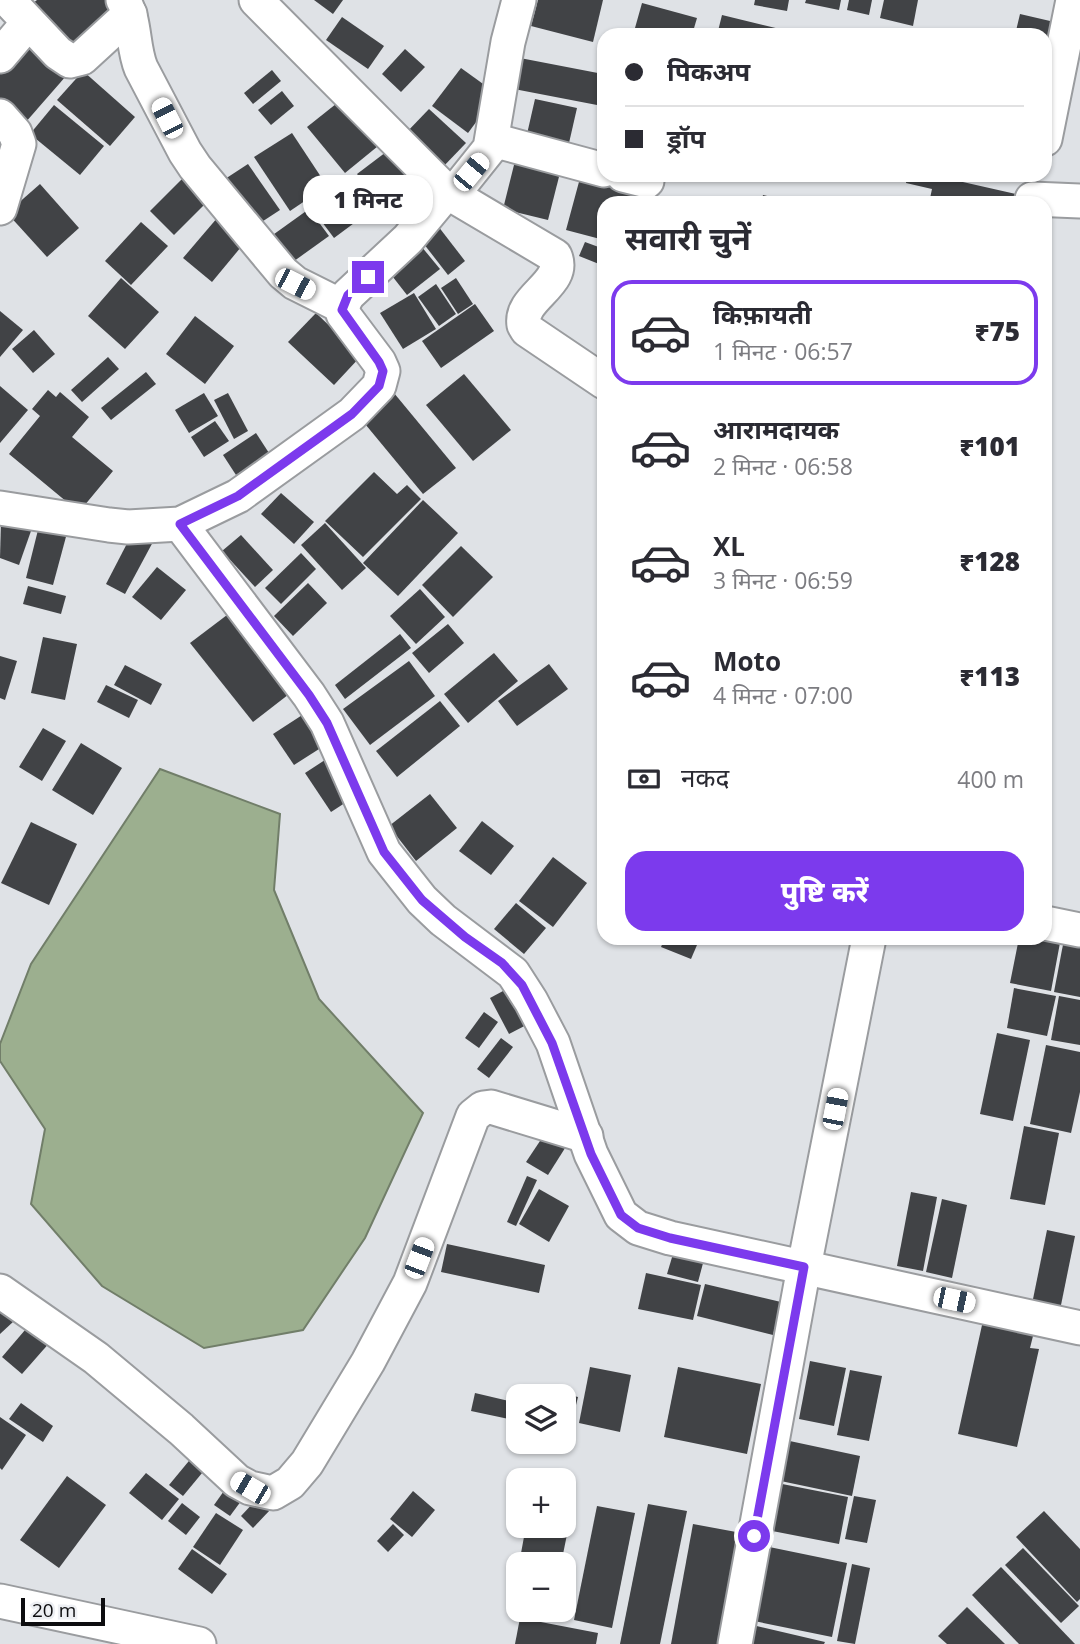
<!DOCTYPE html>
<html lang="hi">
<meta charset="utf-8">
<style>
:root{--surface:#fff;--page:#f7f7f7;--text:#2b2b33;--muted:#7c7c81;--line:#e1e1e2;--accent:#7c3aed}
body{margin:0;font-family:"Open Sans","Noto Sans Devanagari",sans-serif;background:var(--page);color:var(--text);height:100vh;display:flex;flex-direction:column;font-size:26px;white-space:nowrap}
*{box-sizing:border-box;margin:0}
p{font-size:23px;color:var(--muted)}
.icon{flex:none;width:38px;height:38px;fill:none;stroke:currentColor;stroke-width:2;stroke-linecap:round;stroke-linejoin:round}
.map{position:relative;flex:1;overflow:hidden}
.panel{position:absolute;left:597px;top:196px;width:455px;height:749px;display:flex;flex-direction:column;background:var(--surface);border-radius:21px;box-shadow:0 2px 5px #0004}
.panel>*{flex:none}
.banner{position:absolute;left:597px;top:28px;width:455px;height:154px;border-radius:21px;box-shadow:0 2px 5px #0004;display:grid;align-content:center;height:154px;padding:0 28px;background:var(--surface)}
.buttons{position:absolute;left:506px;top:1384px;display:grid;gap:14px}
.buttons a{display:grid;place-items:center;width:70px;height:70px;border-radius:14px;background:var(--surface);box-shadow:0 2px 5px #0004;font-size:35px}
.scale{position:absolute;left:21px;bottom:18px;width:84px;box-sizing:border-box;padding-left:7px;border:4px solid #0d0d0f;border-top:0;font-size:19px;line-height:24px;white-space:nowrap;color:#0d0d0f;-webkit-text-stroke:5px #edeff3;paint-order:stroke}
.end{position:absolute;width:32px;height:32px;margin:-16px;border:9px solid #7c3aed;background:#fff;box-shadow:0 0 0 4px #fff}
.from{border-radius:50%}
.bubble{position:absolute;height:49px;border-radius:21px;background:var(--surface);box-shadow:0 2px 5px #0004;font-size:23px;font-weight:800;line-height:49px;text-align:center}
.car{position:absolute;width:21px;height:42px;margin:-21px -10px;border-radius:9px;box-shadow:0 0 5px 2px #0007;background:linear-gradient(#fff 24%,#345 0 40%,#fff 0 76%,#345 0 86%,#fff 0)}
.banner b{display:flex;align-items:center;gap:24px;height:66px;font-size:26px}
.banner b+b{border-top:2px solid var(--line)}
.banner i{width:18px;height:18px;background:var(--text)}
ul{padding:0;list-style:none}
li{display:flex;align-items:center;gap:21px;height:105px;margin:0 14px 10px;padding:0 14px;border:4px solid transparent;border-radius:21px}
li div{flex:1}
li b{display:block;font-size:26px}
li em{font-style:normal;font-weight:800}
li.current{border-color:var(--accent)}
li>.icon{width:63px;height:63px;stroke-width:1.5}
h2{padding:0 28px;font-size:32px;line-height:84px}
.pay{display:flex;align-items:center;gap:18px;height:77px;padding:0 28px;font-size:26px}
.pay p{margin-inline-start:auto}
.primary-button{display:flex;gap:14px;margin-top:auto;padding:14px 28px}
.primary-button a{flex:1;height:80px;border-radius:21px;background:var(--accent);color:#fff;font-size:28px;font-weight:800;line-height:80px;text-align:center}
.map>svg:first-child{display:block}
</style>
<div class="map">
<svg width="1080" height="1644" viewBox="0 0 1080 1644">
<rect width="100%" height="100%" fill="#dfe2e6"/>
<path fill="#9caf8f" stroke="#717e69" stroke-width="2" d="M160 769 280 814 274 890 319 999 423 1113 365 1238 303 1330 204 1348 102 1286 31 1204 45 1129 0 1061V1044L31 964Z"/>
<g fill="#414346">
<path d="M37 0H112L116 4 72 46 32 4Z"/>
<path d="M314 0H343L333 14Z"/>
<path d="M538 0H603L593 42 531 26Z"/>
<path d="M755 0H789L787 11 754 5Z"/>
<path d="M806 0H841L839 10 805 3Z"/>
<path d="M849 0H872L869 15 847 10Z"/>
<path d="M884 0H918L913 26 880 18Z"/>
<path d="M642 3 697 18 692 35H633Z"/>
<path d="M1020 14 1063 24 1055 58 1045 56V35H1015Z"/>
<path d="M722 15 784 30 783 35H717Z"/>
<path d="M342 17 384 46 368 69 326 40Z"/>
<path d="M33 33 73 68 25 123 0 102V72Z"/>
<path d="M405 49 425 67 401 92 382 74Z"/>
<path d="M520 58 603 74 597 105 514 89Z"/>
<path d="M461 68 497 94 468 133 432 106Z"/>
<path d="M272 70 281 81 253 104 244 93Z"/>
<path d="M83 71 135 117 110 146 57 100Z"/>
<path d="M282 91 294 106 271 125 258 110Z"/>
<path d="M346 96 383 142 345 173 307 127Z"/>
<path d="M535 99 577 108 569 143 527 134Z"/>
<path d="M54 105 104 146 80 175 30 134Z"/>
<path d="M429 109 466 143 441 169 404 135Z"/>
<path d="M292 133 327 186 290 211 254 157Z"/>
<path d="M394 146 427 189 391 217 357 174Z"/>
<path d="M517 153 562 165 548 220 503 209Z"/>
<path d="M248 164 280 210 257 225 225 179Z"/>
<path d="M583 167 641 183 636 203H604V240L566 230Z"/>
<path d="M188 173 212 197 174 235 150 211Z"/>
<path d="M907 175H932L1020 195 1018 203H929L932 189 906 183Z"/>
<path d="M356 177 377 206 334 238 313 210Z"/>
<path d="M40 184 79 228 47 257 7 213Z"/>
<path d="M763 195 792 202V203H761Z"/>
<path d="M309 209 329 236 283 269 263 242Z"/>
<path d="M218 217 246 241 212 282 183 258Z"/>
<path d="M141 222 168 246 131 285 105 261Z"/>
<path d="M438 226 465 261 448 275 420 239Z"/>
<path d="M585 242 604 249V266L579 256Z"/>
<path d="M421 246 440 269 407 295 389 272Z"/>
<path d="M121 278 159 312 125 349 88 316Z"/>
<path d="M456 278 473 304 458 314 441 288Z"/>
<path d="M436 284 456 314 439 326 418 297Z"/>
<path d="M414 293 436 329 403 349 380 313Z"/>
<path d="M475 304 494 331 441 368 422 341Z"/>
<path d="M0 311 23 330 0 357Z"/>
<path d="M316 313 361 356 334 385 288 342Z"/>
<path d="M195 316 234 346 205 384 166 354Z"/>
<path d="M34 330 55 354 33 373 12 349Z"/>
<path d="M108 357 119 369 82 402 71 390Z"/>
<path d="M146 372 156 384 111 420 101 408Z"/>
<path d="M464 374 511 430 473 461 426 405Z"/>
<path d="M0 386 28 410 0 443Z"/>
<path d="M389 387 456 468 423 494 356 413Z"/>
<path d="M48 390 56 397 60 392 89 417 72 437 113 471 79 512 9 454 40 416 32 409Z"/>
<path d="M204 393 218 416 189 433 175 410Z"/>
<path d="M228 393 248 431 234 439 214 400Z"/>
<path d="M215 421 229 441 204 457 191 437Z"/>
<path d="M256 433 269 453 236 475 223 455Z"/>
<path d="M374 472 397 494 407 485 421 499 363 557 325 521Z"/>
<path d="M281 493 314 522 294 544 261 514Z"/>
<path d="M423 500 458 533 398 596 363 563Z"/>
<path d="M1 521 31 531 19 565 0 558Z"/>
<path d="M325 523 366 568 342 590 301 545Z"/>
<path d="M39 526 67 533 53 585 26 578Z"/>
<path d="M134 530 154 540 125 594 106 584Z"/>
<path d="M241 535 273 570 255 587 222 551Z"/>
<path d="M461 546 493 577 453 617 422 585Z"/>
<path d="M301 553 316 569 281 604 265 588Z"/>
<path d="M157 567 186 590 161 620 132 597Z"/>
<path d="M308 583 327 603 293 636 274 616Z"/>
<path d="M28 586 66 596 61 614 23 604Z"/>
<path d="M420 589 445 617 416 644 390 616Z"/>
<path d="M231 612 293 691 253 722 190 643Z"/>
<path d="M448 624 464 643 429 673 412 653Z"/>
<path d="M400 634 411 648 345 699 335 685Z"/>
<path d="M43 637 77 644 65 700 31 693Z"/>
<path d="M494 653 518 681 468 723 444 694Z"/>
<path d="M0 656 17 661 5 700 0 698Z"/>
<path d="M409 661 435 696 370 745 343 709Z"/>
<path d="M549 664 568 689 517 726 498 701Z"/>
<path d="M125 665 162 684 151 705 114 685Z"/>
<path d="M106 685 138 700 129 718 97 702Z"/>
<path d="M440 701 460 726 397 777 376 751Z"/>
<path d="M310 710 330 742 294 765 273 734Z"/>
<path d="M43 728 66 741 42 781 19 767Z"/>
<path d="M81 743 122 768 93 815 52 790Z"/>
<path d="M328 758 354 797 331 812 305 773Z"/>
<path d="M430 794 457 828 416 861 389 826Z"/>
<path d="M482 821 514 846 491 875 459 851Z"/>
<path d="M31 822 77 844 49 905 1 883Z"/>
<path d="M553 857 587 883 553 927 519 901Z"/>
<path d="M516 903 546 928 524 954 494 929Z"/>
<path d="M1062 932 1051 991 1010 983 1019 938H1045Z"/>
<path d="M1065 934 1080 937V997L1054 992Z"/>
<path d="M665 938H700L691 959 661 947Z"/>
<path d="M514 985 534 1021 509 1034 490 998Z"/>
<path d="M1014 988 1056 996 1047 1036 1007 1028Z"/>
<path d="M1059 996 1080 1000V1045L1051 1040Z"/>
<path d="M484 1012 498 1022 479 1048 465 1038Z"/>
<path d="M997 1033 1030 1040 1013 1121 980 1114Z"/>
<path d="M501 1038 513 1047 489 1078 477 1069Z"/>
<path d="M1046 1045 1080 1052V1092L1071 1133 1030 1124Z"/>
<path d="M1024 1126 1059 1133 1045 1205 1010 1199Z"/>
<path d="M546 1132 567 1145 548 1175 526 1162Z"/>
<path d="M527 1176 537 1180 516 1226 507 1222Z"/>
<path d="M539 1189 569 1206 549 1242 519 1224Z"/>
<path d="M911 1192 937 1197 923 1271 897 1266Z"/>
<path d="M942 1199 967 1205 952 1278 926 1272Z"/>
<path d="M1047 1230 1075 1236 1060 1310 1032 1304Z"/>
<path d="M447 1244 545 1265 539 1293 441 1272Z"/>
<path d="M676 1244 706 1252 698 1282 667 1274Z"/>
<path d="M646 1273 701 1285 693 1320 638 1309Z"/>
<path d="M705 1284 781 1302 773 1335 697 1316Z"/>
<path d="M0 1311 14 1321 0 1334Z"/>
<path d="M984 1316 1035 1328 1030 1348 1039 1349 1017 1447 958 1434Z"/>
<path d="M31 1323 51 1341 22 1374 2 1357Z"/>
<path d="M810 1361 846 1368 834 1426 799 1419Z"/>
<path d="M590 1367 631 1375 620 1432 579 1423Z"/>
<path d="M678 1367 761 1384 747 1454 664 1437Z"/>
<path d="M850 1370 882 1376 869 1441 837 1435Z"/>
<path d="M541 1388 578 1397 568 1437 564 1436V1396H539Z"/>
<path d="M475 1393 518 1403V1421L471 1411Z"/>
<path d="M21 1403 53 1426 43 1442 9 1419Z"/>
<path d="M0 1417 26 1435 2 1470 0 1468Z"/>
<path d="M785 1440 860 1456 852 1496 776 1480Z"/>
<path d="M198 1450 212 1461 183 1496 169 1485Z"/>
<path d="M146 1473 179 1499 162 1520 129 1493Z"/>
<path d="M67 1476 106 1505 59 1568 20 1540Z"/>
<path d="M231 1481 247 1493 230 1516 214 1505Z"/>
<path d="M772 1482 848 1497 839 1544 762 1529Z"/>
<path d="M413 1491 435 1510 412 1537 390 1519Z"/>
<path d="M854 1496 876 1500 867 1543 845 1539Z"/>
<path d="M258 1498 270 1510 253 1528 241 1516Z"/>
<path d="M564 1498 574 1500 561 1564H519L526 1526H564Z"/>
<path d="M182 1503 200 1517 186 1535 168 1521Z"/>
<path d="M648 1504 687 1511 660 1644H620Z"/>
<path d="M597 1506 635 1513 612 1628 574 1620Z"/>
<path d="M1044 1511 1080 1549V1599L1077 1602 1016 1537Z"/>
<path d="M216 1513 243 1530 220 1565 193 1547Z"/>
<path d="M393 1524 404 1535 388 1552 377 1541Z"/>
<path d="M693 1524 747 1534 726 1644H671Z"/>
<path d="M759 1545 847 1563 832 1637 744 1619Z"/>
<path d="M1023 1548 1079 1606 1061 1623 1005 1565Z"/>
<path d="M192 1549 227 1574 212 1594 178 1569Z"/>
<path d="M852 1564 870 1568 855 1644 837 1641Z"/>
<path d="M1001 1567 1075 1644H1019L972 1595Z"/>
<path d="M517 1575 518 1610H552L551 1618 510 1610Z"/>
<path d="M967 1607 1005 1644H947L938 1636Z"/>
<path d="M520 1618 598 1633 596 1644H515Z"/>
<path d="M748 1624 825 1642 824 1644H743Z"/>
</g>
<g fill="none" stroke-linecap="round" stroke-linejoin="round">
<defs>
<g id="minor">
<path d="M8 0 58 53 70 61 82 58 130 14"/>
<path d="M123 0C136 20 132 46 141 68L185 152 195 167 283 273 295 283 343 307"/>
<path d="M256 0 447 192 555 256C567 284 519 297 524 325L527 330 604 382"/>
<path d="M0 56 28 23"/>
<path d="M0 116 15 133 19 144 0 208"/>
<path d="M1045 139 1073 0"/>
<path d="M493 140 604 170"/>
<path d="M623 175 647 181"/>
<path d="M1032 199 1080 201"/>
<path d="M0 508 109 525 128 527 180 524 238 496 352 414 379 386 383 371 379 362 343 314V304L348 295 408 239 447 192 458 188 490 148 508 42 519 0"/>
<path d="M180 524 309 695 327 723 384 852 422 900 443 920 513 973 531 1001 553 1043 591 1154 621 1215 638 1228 670 1238 1080 1328"/>
<path d="M1045 923 1080 930"/>
<path d="M0 1291 96 1358 181 1429 237 1481 250 1488 273 1493 290 1483 307 1463 368 1362 410 1283 473 1116 483 1108 491 1107 586 1136"/>
<path d="M0 1601 199 1644"/>
<path d="M735 1644 804 1267 869 938"/>
</g>
</defs>
<use href="#minor" stroke="#9a9c9f" stroke-width="37"/>
<use href="#minor" stroke="#fff" stroke-width="33"/>
</g>
<g fill="none" stroke-linecap="round" stroke-linejoin="round">
<path stroke="#7c3aed" stroke-width="9" d="M368 277 348 295 342 310 379 362 383 371 379 386 352 414 238 496 180 524 309 695 327 723 384 852 422 900 465 937 502 963 522 985 552 1043 591 1154 621 1215 638 1228 670 1238 804 1267 754 1536"/>
</g>
</svg>
<div class="buttons">
<a><svg class="icon" aria-label="layers" viewBox="0 0 24 24"><path d="M12 4l9 5-9 5-9-5zM3 14l9 5 9-5"/></svg></a>
<a>+</a>
<a>−</a>
</div>
<div class="scale">20 m</div>
<i class="end from" style="left:754px;top:1536px"></i>
<i class="end" style="left:368px;top:277px"></i>
<div class="bubble" style="left:303px;top:175px;width:130px">1 मिनट</div>
<i class="car" style="left:167px;top:118px;rotate:333deg"></i>
<i class="car" style="left:471px;top:172px;rotate:40deg"></i>
<i class="car" style="left:295px;top:284px;rotate:117deg"></i>
<i class="car" style="left:835px;top:1109px;rotate:11deg"></i>
<i class="car" style="left:419px;top:1258px;rotate:21deg"></i>
<i class="car" style="left:954px;top:1300px;rotate:102deg"></i>
<i class="car" style="left:250px;top:1488px;rotate:300deg"></i>
<div class="banner">
<b><i class="from"></i>पिकअप</b>
<b><i></i>ड्रॉप</b>
</div>
<section class="panel">
<h2>सवारी चुनें</h2>
<ul>
<li class="current"><svg class="icon" aria-label="car" viewBox="0 0 24 24"><path d="M5 17H2v-5l4-1 3-4h7l3 4 3 1v5h-3M9 17h6M6 11h13"/><circle cx="7" cy="17" r="2"/><circle cx="17" cy="17" r="2"/></svg><div><b>किफ़ायती</b><p>1 मिनट · 06:57</p></div><em>₹75</em></li>
<li><svg class="icon" aria-label="car" viewBox="0 0 24 24"><path d="M5 17H2v-5l4-1 3-4h7l3 4 3 1v5h-3M9 17h6M6 11h13"/><circle cx="7" cy="17" r="2"/><circle cx="17" cy="17" r="2"/></svg><div><b>आरामदायक</b><p>2 मिनट · 06:58</p></div><em>₹101</em></li>
<li><svg class="icon" aria-label="car" viewBox="0 0 24 24"><path d="M5 17H2v-5l4-1 3-4h7l3 4 3 1v5h-3M9 17h6M6 11h13"/><circle cx="7" cy="17" r="2"/><circle cx="17" cy="17" r="2"/></svg><div><b>XL</b><p>3 मिनट · 06:59</p></div><em>₹128</em></li>
<li><svg class="icon" aria-label="car" viewBox="0 0 24 24"><path d="M5 17H2v-5l4-1 3-4h7l3 4 3 1v5h-3M9 17h6M6 11h13"/><circle cx="7" cy="17" r="2"/><circle cx="17" cy="17" r="2"/></svg><div><b>Moto</b><p>4 मिनट · 07:00</p></div><em>₹113</em></li>
</ul>
<div class="pay"><svg class="icon" aria-label="cash" viewBox="0 0 24 24"><path d="M3 7h18v10H3z"/><circle cx="12" cy="12" r="2"/></svg>नकद<p>400 m</p></div>
<div class="primary-button"><a>पुष्टि करें</a></div>
</section>
</div>
